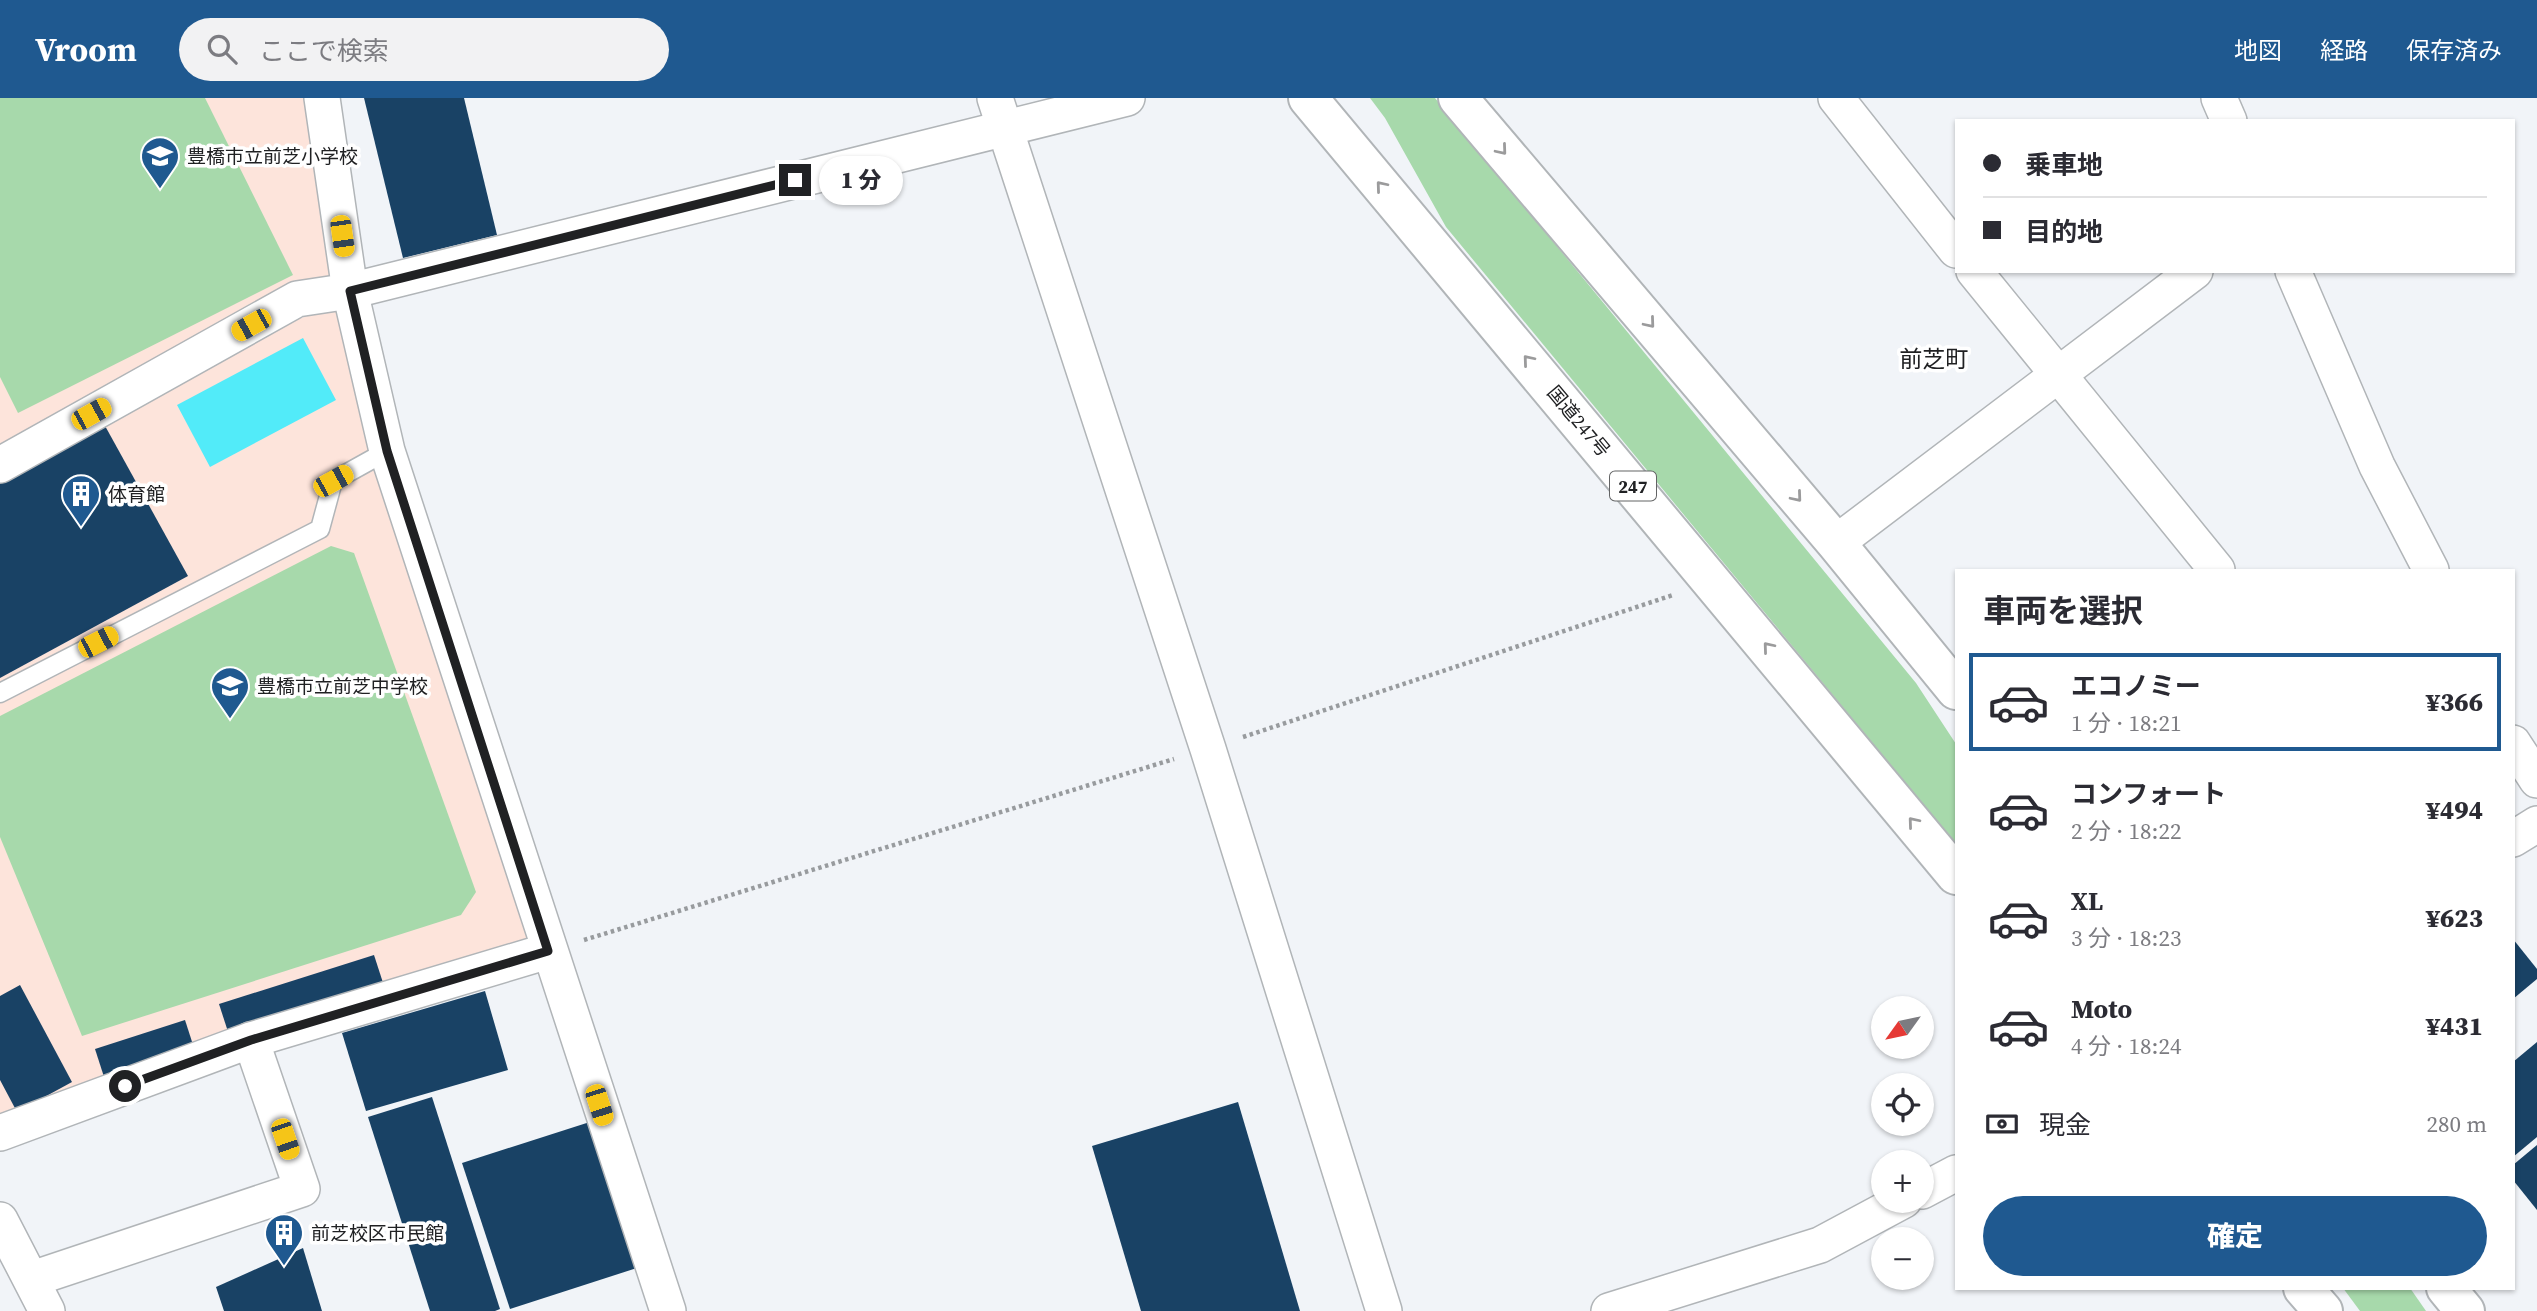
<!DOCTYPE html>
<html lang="ja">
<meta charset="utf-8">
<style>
:root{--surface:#fff;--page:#f2f2f3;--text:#2b2b33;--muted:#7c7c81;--line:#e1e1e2;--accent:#1f5990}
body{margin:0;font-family:"Source Serif 4","Noto Sans JP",serif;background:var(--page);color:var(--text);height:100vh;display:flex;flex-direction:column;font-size:26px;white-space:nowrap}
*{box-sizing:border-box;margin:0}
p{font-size:23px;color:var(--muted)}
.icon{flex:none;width:38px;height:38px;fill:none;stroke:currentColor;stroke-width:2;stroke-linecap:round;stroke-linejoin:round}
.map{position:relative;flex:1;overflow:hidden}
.details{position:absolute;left:1955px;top:471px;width:560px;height:721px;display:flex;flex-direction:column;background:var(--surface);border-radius:0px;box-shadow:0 2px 5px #0004}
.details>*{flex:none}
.top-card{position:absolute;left:1955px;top:21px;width:560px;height:154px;border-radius:0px;box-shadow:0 2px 5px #0004;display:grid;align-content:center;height:154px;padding:0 28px;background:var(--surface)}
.needle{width:46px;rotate:237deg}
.tools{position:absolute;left:1871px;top:898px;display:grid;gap:14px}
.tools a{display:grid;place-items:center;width:63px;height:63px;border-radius:50%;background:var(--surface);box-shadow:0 2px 5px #0004;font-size:35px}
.end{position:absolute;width:32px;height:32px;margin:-16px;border:9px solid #202123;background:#fff;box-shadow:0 0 0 4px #fff}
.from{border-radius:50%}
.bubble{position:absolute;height:49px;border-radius:24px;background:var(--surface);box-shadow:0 2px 5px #0004;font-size:23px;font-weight:800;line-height:49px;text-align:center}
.car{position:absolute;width:21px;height:42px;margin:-21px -10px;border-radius:9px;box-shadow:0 0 5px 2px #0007;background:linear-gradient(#f5c518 24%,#345 0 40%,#f5c518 0 76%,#345 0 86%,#f5c518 0)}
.top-card b{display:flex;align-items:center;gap:24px;height:66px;font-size:26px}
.top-card b+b{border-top:2px solid var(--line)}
.top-card i{width:18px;height:18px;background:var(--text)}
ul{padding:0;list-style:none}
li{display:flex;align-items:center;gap:21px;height:98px;margin:0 14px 10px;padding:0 14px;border:4px solid transparent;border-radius:0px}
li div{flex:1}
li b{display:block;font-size:26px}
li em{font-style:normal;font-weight:800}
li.current{border-color:var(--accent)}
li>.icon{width:63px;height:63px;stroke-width:1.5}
h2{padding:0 28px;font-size:32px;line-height:84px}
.pay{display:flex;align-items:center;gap:18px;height:77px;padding:0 28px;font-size:26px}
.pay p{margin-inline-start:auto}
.action{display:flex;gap:14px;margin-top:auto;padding:14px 28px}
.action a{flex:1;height:80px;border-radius:42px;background:var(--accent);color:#fff;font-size:28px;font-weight:800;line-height:80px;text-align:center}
header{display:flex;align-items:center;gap:42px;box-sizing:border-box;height:98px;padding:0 35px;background:var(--accent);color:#fff}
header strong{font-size:33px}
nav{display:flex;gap:38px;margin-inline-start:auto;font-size:24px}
.search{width:490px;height:63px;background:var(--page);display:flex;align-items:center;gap:18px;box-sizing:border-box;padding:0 24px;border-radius:38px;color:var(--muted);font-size:26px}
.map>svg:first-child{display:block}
</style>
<header>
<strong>Vroom</strong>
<div class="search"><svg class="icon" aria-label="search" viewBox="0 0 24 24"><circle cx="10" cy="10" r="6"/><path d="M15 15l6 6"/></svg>ここで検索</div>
<nav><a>地図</a><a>経路</a><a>保存済み</a></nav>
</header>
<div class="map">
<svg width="2537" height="1213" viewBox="0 0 2537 1213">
<rect width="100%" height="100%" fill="#f1f4f8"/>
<g fill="#fde4db">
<path d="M0 0H307L334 184 0 358Z"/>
<path d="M339 205 528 833 522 855 0 1017V384L299 221Z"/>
</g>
<g fill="#a7d9ab">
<path d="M0 0H205L293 177 18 315 0 279Z"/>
<path d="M1370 0H1435L1916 585 1956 646V746L1446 129 1385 20Z"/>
<path d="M331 448 354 455 476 794 461 817 82 938 0 739V618Z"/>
<path d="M2343 1190H2410L2426 1213H2360Z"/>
</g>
<path fill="#52ebf9" d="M303 240 336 302 210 369 177 307Z"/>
<g fill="#194265">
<path d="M364 0H464L497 137 403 160Z"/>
<path d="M104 326 188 478 0 580V383Z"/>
<path d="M2513 841 2537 871V881L2513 901Z"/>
<path d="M374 857 386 894 231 943 219 906Z"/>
<path d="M20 887 72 984 17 1014 0 982V898Z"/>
<path d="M485 893 508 972 366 1013 342 935Z"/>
<path d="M185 922 195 953 105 982 95 951Z"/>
<path d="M2537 944V1039L2513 1059V964Z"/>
<path d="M432 999 500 1211 495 1213H430L368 1019Z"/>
<path d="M1238 1004 1300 1213H1141L1092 1048Z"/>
<path d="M596 1022 643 1168 510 1211 462 1065Z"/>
<path d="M2537 1047V1112L2513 1082V1067Z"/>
<path d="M303 1150 322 1213H224L216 1189Z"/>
</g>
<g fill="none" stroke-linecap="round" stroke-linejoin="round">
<defs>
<path id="lane" d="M0 595 320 431 333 383 387 353"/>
<g id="street">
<path d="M322 0 350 193 387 353 668 1213"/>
<path d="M995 0 1208 651 1384 1213"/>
<path d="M1836 0 1956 152"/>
<path d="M2219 0 2229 23"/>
<path d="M1974 173 2217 472"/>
<path d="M2293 173 2377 368 2431 472"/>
<path d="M0 367 297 201 350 193 1127 0"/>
<path d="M1836 445 2195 173"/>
<path d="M2513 645 2537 682"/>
<path d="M2513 741 2537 726"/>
<path d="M0 1035 251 942 548 853"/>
<path d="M1922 1093 1956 1075"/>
<path d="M0 1122 47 1213"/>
<path d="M32 1181 302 1091 251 942"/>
<path d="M1609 1213 1820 1147 1904 1102"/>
</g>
<g id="highway">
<path d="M1308 0 1956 777"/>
<path d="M1458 0 1836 445 1956 592"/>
<path d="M2303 1190 2323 1213"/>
<path d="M2446 1190 2465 1213"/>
</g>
</defs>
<use href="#lane" stroke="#b1b5b8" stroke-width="21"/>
<use href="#street" stroke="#b1b5b8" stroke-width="38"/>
<use href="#highway" stroke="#b1b5b8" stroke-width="42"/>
<g stroke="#989b9e" stroke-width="4.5" stroke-dasharray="3.5 3.5" stroke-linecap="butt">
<path d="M1243 639 1673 497"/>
<path d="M584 842 1174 661"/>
</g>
<use href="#lane" stroke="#fff" stroke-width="18"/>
<use href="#street" stroke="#fff" stroke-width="35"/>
<use href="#highway" stroke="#fff" stroke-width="38"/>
</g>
<defs><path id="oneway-chevron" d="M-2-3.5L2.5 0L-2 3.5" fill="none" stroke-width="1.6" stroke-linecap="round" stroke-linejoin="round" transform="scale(1.75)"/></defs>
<g stroke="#9b9b9c">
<use href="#oneway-chevron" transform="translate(1502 52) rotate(50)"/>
<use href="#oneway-chevron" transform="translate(1381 88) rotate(-130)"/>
<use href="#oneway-chevron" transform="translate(1650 225) rotate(50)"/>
<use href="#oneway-chevron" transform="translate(1528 262) rotate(-130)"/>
<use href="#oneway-chevron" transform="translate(1797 399) rotate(50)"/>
<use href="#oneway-chevron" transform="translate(1768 549) rotate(-130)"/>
<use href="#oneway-chevron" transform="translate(1913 724) rotate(-130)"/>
</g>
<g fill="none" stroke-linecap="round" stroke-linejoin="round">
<path stroke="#202123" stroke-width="9" d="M125 988 251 942 548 853 387 353 350 193 795 82"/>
</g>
<defs>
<symbol id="school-pin" viewBox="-11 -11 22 30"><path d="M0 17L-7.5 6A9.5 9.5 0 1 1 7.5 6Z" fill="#1f5990" stroke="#fff"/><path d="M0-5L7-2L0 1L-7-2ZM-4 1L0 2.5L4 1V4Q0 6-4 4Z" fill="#fff"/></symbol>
<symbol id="building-pin" viewBox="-11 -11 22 30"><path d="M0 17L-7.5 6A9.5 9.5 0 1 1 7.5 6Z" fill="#1f5990" stroke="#fff"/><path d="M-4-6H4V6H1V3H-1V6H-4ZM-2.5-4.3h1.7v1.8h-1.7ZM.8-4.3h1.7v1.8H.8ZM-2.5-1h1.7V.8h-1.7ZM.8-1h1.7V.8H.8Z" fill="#fff"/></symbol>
</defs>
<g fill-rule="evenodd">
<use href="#school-pin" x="138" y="36" width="44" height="60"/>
<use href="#building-pin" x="59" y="374" width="44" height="60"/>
<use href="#school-pin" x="208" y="566" width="44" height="60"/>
<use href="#building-pin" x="262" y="1113" width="44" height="60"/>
</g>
<g text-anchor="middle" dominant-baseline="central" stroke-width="7" stroke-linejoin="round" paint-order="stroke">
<rect fill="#fff" stroke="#636465" stroke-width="2" x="1610" y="373.5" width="46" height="29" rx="5"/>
<g font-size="18" font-weight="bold" fill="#202123">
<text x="1633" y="388">247</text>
</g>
<g font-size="19" fill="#202123" stroke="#fff" text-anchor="start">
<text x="187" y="58">豊橋市立前芝小学校</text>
<text x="108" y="396">体育館</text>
<text x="257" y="588">豊橋市立前芝中学校</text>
<text x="311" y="1135">前芝校区市民館</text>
</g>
<g font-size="19" fill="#202123" stroke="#fff">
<text transform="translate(1579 323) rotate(50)">国道247号</text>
</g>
<g font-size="23" fill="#202123" stroke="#fff">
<text x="1934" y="261">前芝町</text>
</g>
</g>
</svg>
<div class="tools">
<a><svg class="needle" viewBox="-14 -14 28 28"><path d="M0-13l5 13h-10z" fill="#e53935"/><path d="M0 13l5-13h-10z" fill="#7c7c81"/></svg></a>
<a><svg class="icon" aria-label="locate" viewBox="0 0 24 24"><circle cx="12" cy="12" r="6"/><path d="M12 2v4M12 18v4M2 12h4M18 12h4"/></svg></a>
<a>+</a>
<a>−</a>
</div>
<i class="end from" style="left:125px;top:988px"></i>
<i class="end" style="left:795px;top:82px"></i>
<div class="bubble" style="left:819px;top:58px;width:84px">1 分</div>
<i class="car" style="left:342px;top:138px;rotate:172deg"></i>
<i class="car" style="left:251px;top:227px;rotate:241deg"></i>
<i class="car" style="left:91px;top:316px;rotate:61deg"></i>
<i class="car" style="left:333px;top:383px;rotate:61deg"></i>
<i class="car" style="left:98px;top:544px;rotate:63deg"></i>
<i class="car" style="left:599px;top:1007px;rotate:162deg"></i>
<i class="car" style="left:285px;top:1041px;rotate:161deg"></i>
<div class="top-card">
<b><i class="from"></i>乗車地</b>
<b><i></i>目的地</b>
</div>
<section class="details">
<h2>車両を選択</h2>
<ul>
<li class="current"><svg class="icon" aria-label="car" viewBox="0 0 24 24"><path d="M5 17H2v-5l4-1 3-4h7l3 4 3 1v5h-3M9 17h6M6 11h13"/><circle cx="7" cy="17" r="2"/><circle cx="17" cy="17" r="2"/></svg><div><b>エコノミー</b><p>1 分 · 18:21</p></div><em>¥366</em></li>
<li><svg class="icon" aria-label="car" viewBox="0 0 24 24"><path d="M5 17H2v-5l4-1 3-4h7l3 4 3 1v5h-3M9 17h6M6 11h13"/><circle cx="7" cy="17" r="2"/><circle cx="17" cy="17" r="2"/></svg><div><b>コンフォート</b><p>2 分 · 18:22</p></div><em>¥494</em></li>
<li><svg class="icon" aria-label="car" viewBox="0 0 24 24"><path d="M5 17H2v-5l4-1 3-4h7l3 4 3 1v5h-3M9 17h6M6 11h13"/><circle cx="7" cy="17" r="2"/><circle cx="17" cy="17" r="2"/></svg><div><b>XL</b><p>3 分 · 18:23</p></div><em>¥623</em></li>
<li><svg class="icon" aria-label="car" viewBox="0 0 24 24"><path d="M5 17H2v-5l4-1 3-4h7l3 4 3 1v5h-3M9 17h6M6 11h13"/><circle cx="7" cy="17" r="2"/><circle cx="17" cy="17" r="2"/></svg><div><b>Moto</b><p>4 分 · 18:24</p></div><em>¥431</em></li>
</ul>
<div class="pay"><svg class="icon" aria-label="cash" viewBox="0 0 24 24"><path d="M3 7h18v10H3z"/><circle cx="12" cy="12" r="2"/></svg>現金<p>280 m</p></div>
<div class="action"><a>確定</a></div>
</section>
</div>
